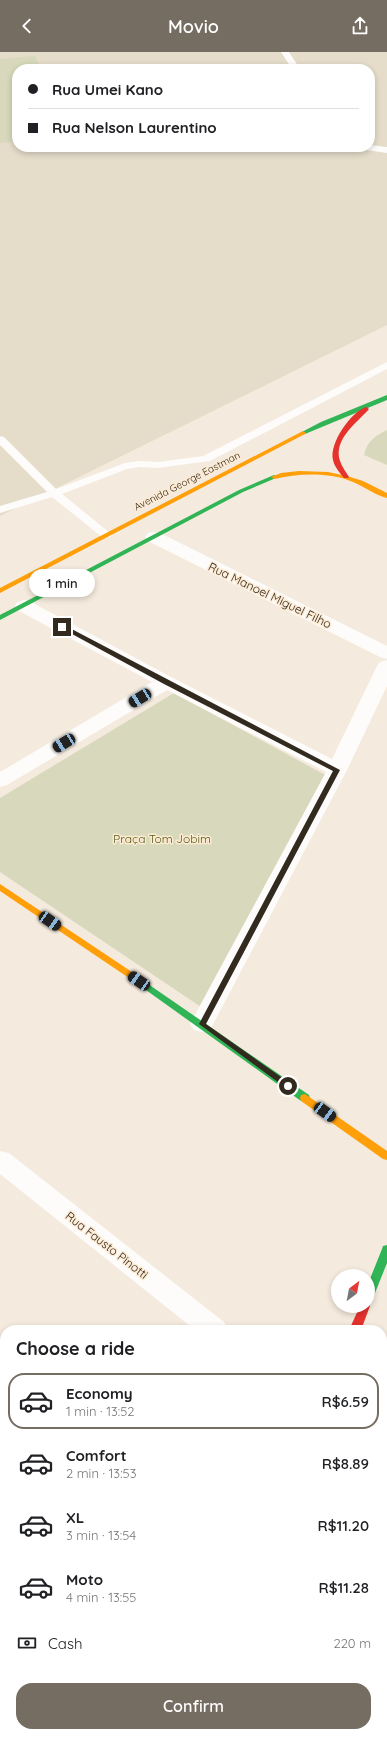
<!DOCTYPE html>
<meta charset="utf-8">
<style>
:root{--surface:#fff;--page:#f6f6f6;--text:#202124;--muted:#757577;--line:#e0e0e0;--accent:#766d62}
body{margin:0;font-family:Quicksand,sans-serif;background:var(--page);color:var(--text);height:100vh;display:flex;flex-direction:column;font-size:15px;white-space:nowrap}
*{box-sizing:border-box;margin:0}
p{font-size:13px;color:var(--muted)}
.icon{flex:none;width:22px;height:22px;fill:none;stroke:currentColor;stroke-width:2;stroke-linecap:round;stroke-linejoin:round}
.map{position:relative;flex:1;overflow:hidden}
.details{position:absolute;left:0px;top:1273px;width:387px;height:412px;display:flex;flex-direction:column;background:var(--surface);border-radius:16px 16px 0 0;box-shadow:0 2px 6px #0003}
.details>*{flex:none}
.guide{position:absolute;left:12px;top:12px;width:363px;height:88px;border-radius:16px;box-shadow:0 2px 6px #0003;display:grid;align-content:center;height:88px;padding:0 16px;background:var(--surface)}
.needle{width:26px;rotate:32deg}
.fabs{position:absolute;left:331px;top:1217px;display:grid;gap:8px}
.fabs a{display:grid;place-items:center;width:44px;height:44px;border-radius:50%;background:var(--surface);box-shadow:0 2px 6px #0003;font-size:20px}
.end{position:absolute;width:18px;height:18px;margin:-9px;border:5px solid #322a1f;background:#fff;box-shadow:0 0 0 2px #fff}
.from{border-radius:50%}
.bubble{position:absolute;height:28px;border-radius:14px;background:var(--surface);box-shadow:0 2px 6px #0003;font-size:13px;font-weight:600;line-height:28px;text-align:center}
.car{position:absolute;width:12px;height:24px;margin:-12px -6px;border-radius:5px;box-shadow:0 0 3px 1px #0007;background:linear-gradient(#222 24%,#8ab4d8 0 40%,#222 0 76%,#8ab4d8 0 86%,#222 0)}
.guide b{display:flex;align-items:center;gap:14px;height:38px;font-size:15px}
.guide b+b{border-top:1px solid var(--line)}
.guide i{width:10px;height:10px;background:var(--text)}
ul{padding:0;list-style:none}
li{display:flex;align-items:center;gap:12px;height:56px;margin:0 8px 6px;padding:0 8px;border:2px solid transparent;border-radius:16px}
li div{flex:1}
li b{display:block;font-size:15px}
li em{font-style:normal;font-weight:600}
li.on{border-color:var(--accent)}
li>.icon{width:36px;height:36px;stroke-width:1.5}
h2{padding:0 16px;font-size:18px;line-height:48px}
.pay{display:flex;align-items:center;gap:10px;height:44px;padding:0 16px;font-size:15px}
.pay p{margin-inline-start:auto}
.primary-button{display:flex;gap:8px;margin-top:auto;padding:8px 16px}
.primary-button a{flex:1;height:46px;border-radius:16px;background:var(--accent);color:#fff;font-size:16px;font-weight:600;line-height:46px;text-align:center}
header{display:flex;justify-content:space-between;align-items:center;height:52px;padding:0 16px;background:var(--accent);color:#fff;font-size:18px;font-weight:600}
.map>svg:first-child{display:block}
</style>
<header><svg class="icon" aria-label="back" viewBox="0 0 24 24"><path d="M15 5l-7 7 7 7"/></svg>Movio<svg class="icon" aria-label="share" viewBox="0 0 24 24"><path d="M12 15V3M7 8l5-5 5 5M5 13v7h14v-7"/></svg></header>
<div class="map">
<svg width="387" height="1685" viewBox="0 0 387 1685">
<rect width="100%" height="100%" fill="#f4eadd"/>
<path fill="#e5dcca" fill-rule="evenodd" d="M0 0H387V273L0 464ZM17 17H370V95H17Z"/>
<g fill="#d8d8bc">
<path d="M35 4 41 17H17V89L0 91V7Z"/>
<path d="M387 378V413L364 403C367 389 375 384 387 378Z"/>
<path d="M174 641 329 725 204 957 0 820V746Z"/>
<path d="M0 1497 5 1502V1647L0 1650Z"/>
</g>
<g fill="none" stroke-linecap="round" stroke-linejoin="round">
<g fill="#fdfcfa" fill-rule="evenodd">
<path d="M281 0H289L300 17H292Z"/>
<path d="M370 93 387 95V101L366 98 362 95H370Z"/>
<path d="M387 310V317L210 409 158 416 140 415 127 417 62 442 110 481 112 483 110 485H102L52 445 0 461V454L47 440 0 393V384L4 385 56 437 125 411 140 409 158 410 203 404Z"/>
</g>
<g fill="#fdfcfa" fill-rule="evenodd">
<path d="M154 480 160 481 387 594V607L380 605 148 489 145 485 148 481Z"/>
<path d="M24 548 31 550 173 626 332 707 377 614 380 610 387 608V634L347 718 210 978 202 980 194 978 190 972 326 720 167 638 7 733 0 735V720L152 630 17 558 15 554 17 550Z"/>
<path d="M0 1099 9 1101 224 1270 228 1278H195L0 1122Z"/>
<path d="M0 1461 5 1463V1492L0 1490Z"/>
<path d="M382 1489 387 1491V1518L382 1516Z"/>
<path d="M5 1666V1680H23L21 1685H0V1668Z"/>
</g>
<g fill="#30b455" fill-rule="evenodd">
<path d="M387 343V348L305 382H301L300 381 321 370Z"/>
<path d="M274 423 276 424V426L243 440 0 568V563L239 438Z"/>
<path d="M135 923 309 1043 310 1046 309 1049H301L132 928 130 926Z"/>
<path d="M387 1193V1211L373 1246 372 1249 368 1250V1232L382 1197 383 1194Z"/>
<path d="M387 1346V1366L382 1369V1350Z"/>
<path d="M255 1680H269L267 1685H253Z"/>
</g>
<g fill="#ff9f0a" fill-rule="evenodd">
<path d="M303 379 306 381 305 382 0 541V536Z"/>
<path d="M299 419 328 420 347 424 363 429 387 441V446C375 443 365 435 353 430 330 420 299 421 274 427L271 425 281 421Z"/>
<path d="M0 832 138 924 140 926 138 928H132L0 839Z"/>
<path d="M305 1042 387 1099V1108L383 1107 301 1049 300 1046 301 1043Z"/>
<path d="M187 1680H201L199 1685H185Z"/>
</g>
<g fill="#e5322d" fill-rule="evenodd">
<path d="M366 355 369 357C357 371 333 387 340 409 342 415 346 420 349 425L348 426H344C340 421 334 414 333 408 329 391 351 360 366 355Z"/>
<path d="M368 1251 370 1254 361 1278H349L360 1254H368Z"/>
</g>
</g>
<path fill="#322a1f" d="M61 573H64L340 718 206 972 291 1032V1036H286L199 972 333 719 164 632 61 576Z"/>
<g text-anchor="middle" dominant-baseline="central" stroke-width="3" stroke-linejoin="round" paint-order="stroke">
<g font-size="10" fill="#322a1f" stroke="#fdebd4">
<text transform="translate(187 429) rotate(-27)">Avenida George Eastman</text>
</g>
<g font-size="12" fill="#322a1f" stroke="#fdebd4">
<text transform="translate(270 543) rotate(26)">Rua Manoel Miguel Filho</text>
<text transform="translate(107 1193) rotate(38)">Rua Fausto Pinotti</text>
</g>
<g font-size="12" fill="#535b11" stroke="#fdebd4">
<text x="162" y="786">Praça Tom Jobim</text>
</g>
</g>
</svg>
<div class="fabs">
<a><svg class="needle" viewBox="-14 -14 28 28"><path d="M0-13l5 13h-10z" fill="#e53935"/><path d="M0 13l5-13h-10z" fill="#757577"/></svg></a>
</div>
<i class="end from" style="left:288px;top:1034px"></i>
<i class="end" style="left:62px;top:575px"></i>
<div class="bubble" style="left:29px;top:517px;width:66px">1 min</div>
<i class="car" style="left:140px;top:646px;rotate:239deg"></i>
<i class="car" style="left:64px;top:691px;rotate:239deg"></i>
<i class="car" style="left:50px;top:869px;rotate:124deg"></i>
<i class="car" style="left:139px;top:929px;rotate:304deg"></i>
<i class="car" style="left:325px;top:1060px;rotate:126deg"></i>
<div class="guide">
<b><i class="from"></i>Rua Umei Kano</b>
<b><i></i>Rua Nelson Laurentino</b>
</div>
<section class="details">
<h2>Choose a ride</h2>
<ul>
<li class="on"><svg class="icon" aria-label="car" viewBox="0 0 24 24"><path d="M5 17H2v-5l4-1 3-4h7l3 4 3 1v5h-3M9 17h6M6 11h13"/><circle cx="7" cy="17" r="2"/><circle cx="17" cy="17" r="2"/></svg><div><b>Economy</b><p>1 min · 13:52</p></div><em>R$6.59</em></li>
<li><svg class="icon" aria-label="car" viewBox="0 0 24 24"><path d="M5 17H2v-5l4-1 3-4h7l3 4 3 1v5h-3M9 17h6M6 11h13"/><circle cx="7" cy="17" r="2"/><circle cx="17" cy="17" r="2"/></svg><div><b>Comfort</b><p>2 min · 13:53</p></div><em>R$8.89</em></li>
<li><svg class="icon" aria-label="car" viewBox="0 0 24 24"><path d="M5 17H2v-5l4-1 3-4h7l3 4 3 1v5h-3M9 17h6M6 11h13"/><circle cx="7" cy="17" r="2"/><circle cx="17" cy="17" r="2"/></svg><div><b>XL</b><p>3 min · 13:54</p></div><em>R$11.20</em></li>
<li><svg class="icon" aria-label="car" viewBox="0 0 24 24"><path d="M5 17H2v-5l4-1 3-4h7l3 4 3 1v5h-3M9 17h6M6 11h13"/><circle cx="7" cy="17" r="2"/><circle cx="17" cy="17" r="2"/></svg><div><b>Moto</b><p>4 min · 13:55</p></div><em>R$11.28</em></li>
</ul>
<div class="pay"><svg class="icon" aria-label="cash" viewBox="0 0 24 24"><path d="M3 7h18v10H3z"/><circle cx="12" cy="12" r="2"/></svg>Cash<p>220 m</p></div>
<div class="primary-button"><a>Confirm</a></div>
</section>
</div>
